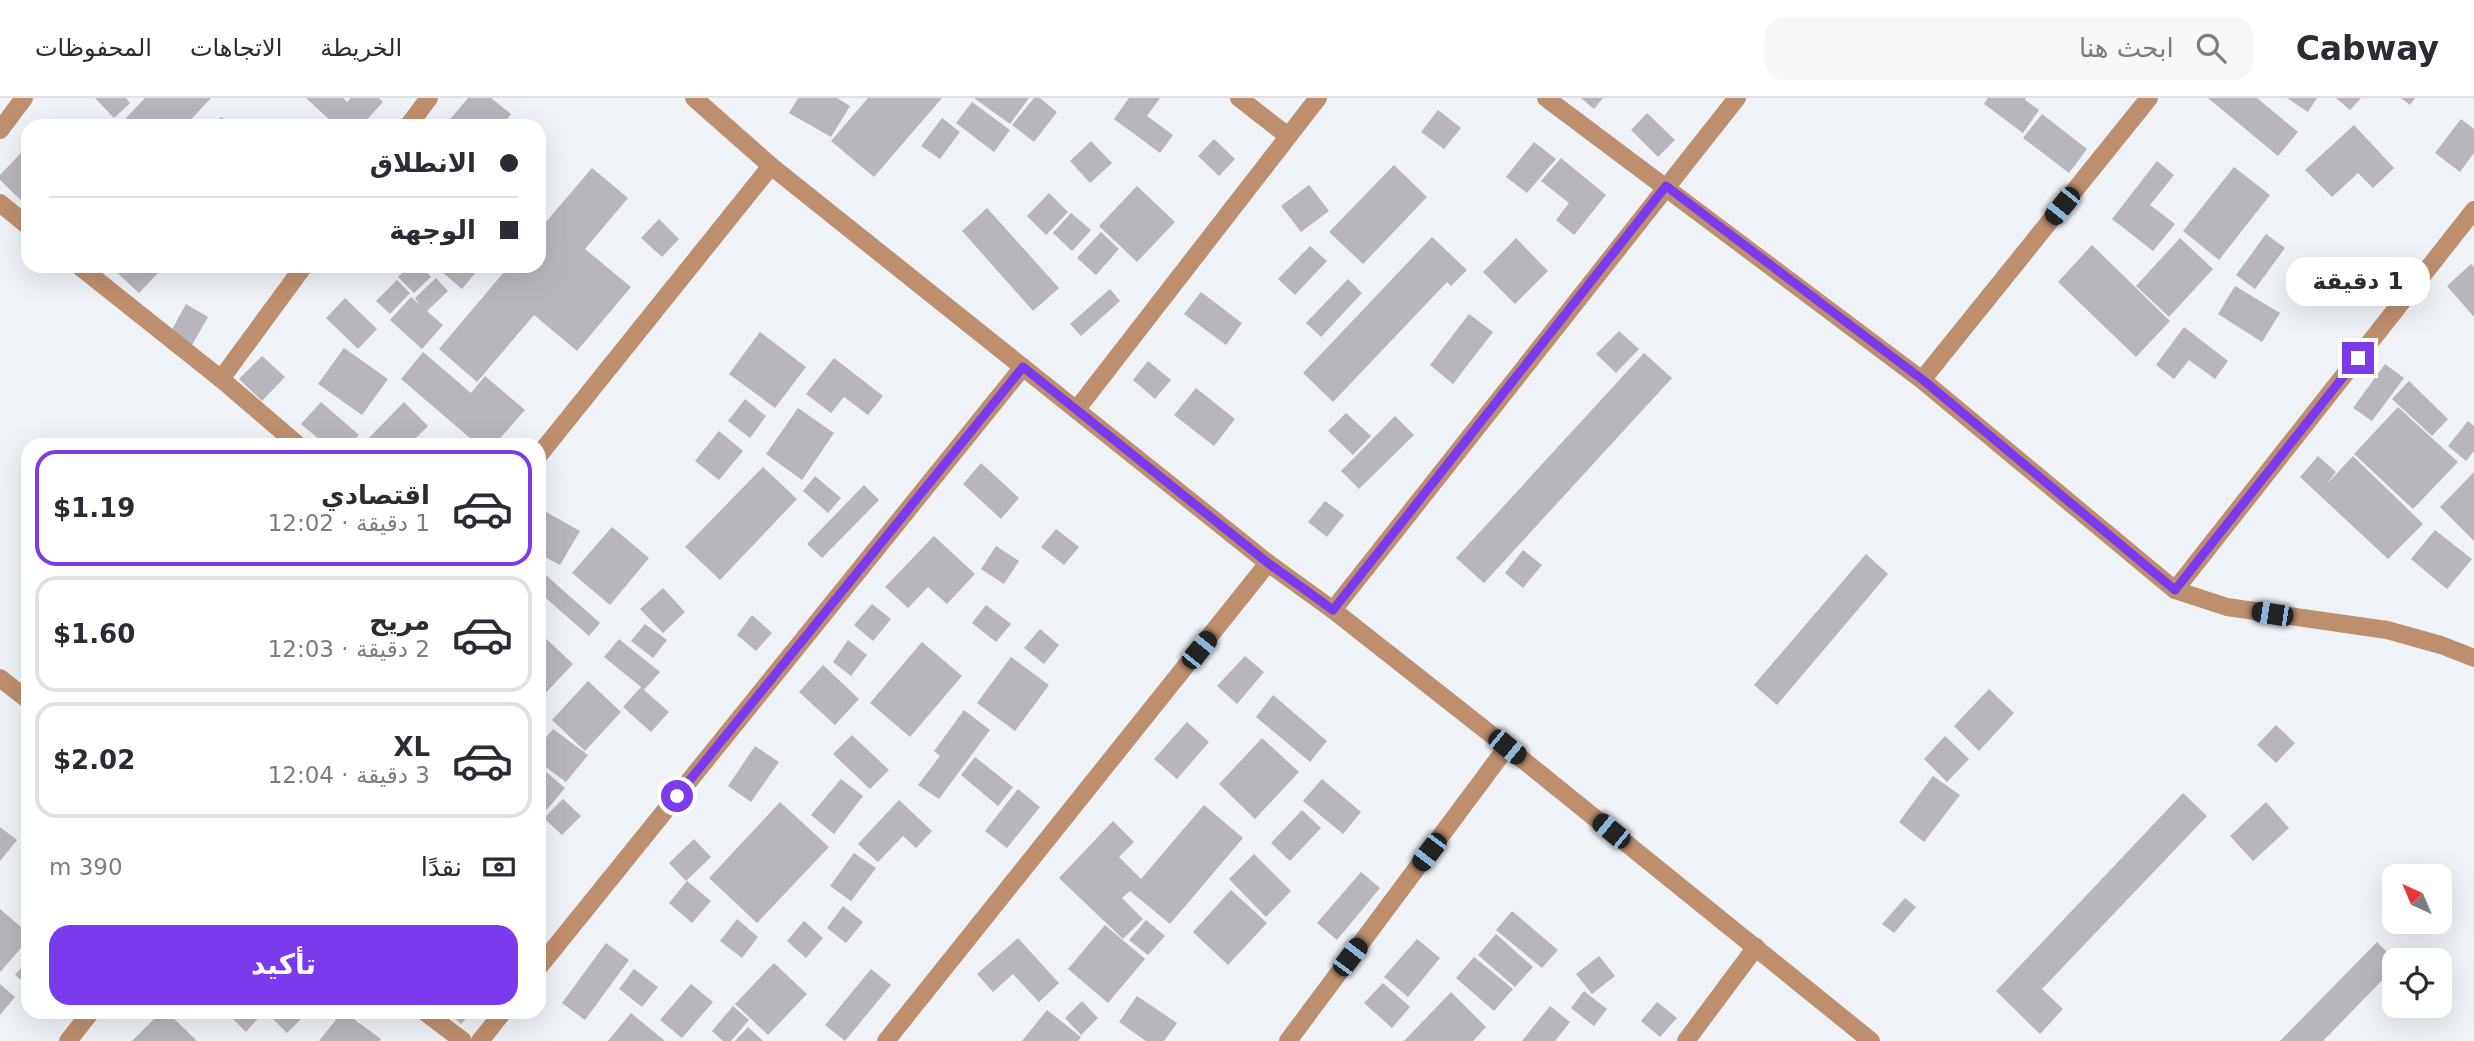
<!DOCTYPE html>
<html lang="ar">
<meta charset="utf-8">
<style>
:root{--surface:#fff;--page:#f7f7f7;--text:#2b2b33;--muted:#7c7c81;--line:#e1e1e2;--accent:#7c3aed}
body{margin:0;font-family:"DejaVu Sans","Noto Sans Arabic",sans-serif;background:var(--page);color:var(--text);direction:rtl;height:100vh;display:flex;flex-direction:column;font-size:26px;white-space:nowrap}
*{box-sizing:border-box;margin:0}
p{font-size:23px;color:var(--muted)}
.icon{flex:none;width:38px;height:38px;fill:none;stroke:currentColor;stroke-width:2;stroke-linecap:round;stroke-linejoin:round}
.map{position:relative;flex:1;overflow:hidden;direction:ltr}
.drawer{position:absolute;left:21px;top:340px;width:525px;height:581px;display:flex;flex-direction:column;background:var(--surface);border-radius:21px;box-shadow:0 7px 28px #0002;direction:rtl}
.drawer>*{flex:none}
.hud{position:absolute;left:21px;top:21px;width:525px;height:154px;border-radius:21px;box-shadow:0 7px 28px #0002;direction:rtl;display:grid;align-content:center;height:154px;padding:0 28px;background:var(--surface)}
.needle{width:46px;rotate:316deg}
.controls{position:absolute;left:2382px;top:766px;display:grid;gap:14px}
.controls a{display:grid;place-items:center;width:70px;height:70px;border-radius:14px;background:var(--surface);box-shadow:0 7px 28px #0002;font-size:35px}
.end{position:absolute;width:32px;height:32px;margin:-16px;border:9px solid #7c3aed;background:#fff;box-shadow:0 0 0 4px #fff}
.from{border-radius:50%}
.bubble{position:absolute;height:49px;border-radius:21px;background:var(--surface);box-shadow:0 7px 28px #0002;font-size:23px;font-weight:700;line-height:49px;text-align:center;direction:rtl}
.car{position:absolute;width:21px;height:42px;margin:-21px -10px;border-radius:9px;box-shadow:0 0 5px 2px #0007;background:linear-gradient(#222 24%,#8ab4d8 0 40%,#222 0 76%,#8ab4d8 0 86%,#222 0)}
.hud b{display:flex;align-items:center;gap:24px;height:66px;font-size:26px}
.hud b+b{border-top:2px solid var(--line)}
.hud i{width:18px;height:18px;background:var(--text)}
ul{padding:12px 0 0;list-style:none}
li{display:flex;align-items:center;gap:21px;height:116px;margin:0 14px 10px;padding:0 14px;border:4px solid var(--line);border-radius:21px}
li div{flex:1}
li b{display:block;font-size:26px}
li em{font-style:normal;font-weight:700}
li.on{border-color:var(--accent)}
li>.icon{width:63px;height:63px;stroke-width:1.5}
.pay{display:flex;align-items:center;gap:18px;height:77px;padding:0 28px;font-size:26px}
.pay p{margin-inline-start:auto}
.action{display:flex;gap:14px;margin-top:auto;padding:14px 28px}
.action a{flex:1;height:80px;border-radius:21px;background:var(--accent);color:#fff;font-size:28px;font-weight:700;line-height:80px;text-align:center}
header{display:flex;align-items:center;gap:42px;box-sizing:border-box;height:98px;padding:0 35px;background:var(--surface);border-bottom:2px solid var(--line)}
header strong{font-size:33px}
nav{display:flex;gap:38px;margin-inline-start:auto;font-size:24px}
.search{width:490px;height:63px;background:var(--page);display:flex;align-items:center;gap:18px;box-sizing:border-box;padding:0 24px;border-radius:21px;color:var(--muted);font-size:26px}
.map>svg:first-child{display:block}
</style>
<header>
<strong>Cabway</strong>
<div class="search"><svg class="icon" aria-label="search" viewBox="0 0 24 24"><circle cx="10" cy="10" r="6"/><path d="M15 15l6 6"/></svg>ابحث هنا</div>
<nav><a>الخريطة</a><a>الاتجاهات</a><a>المحفوظات</a></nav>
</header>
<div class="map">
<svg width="2474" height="943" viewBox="0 0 2474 943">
<rect width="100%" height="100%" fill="#eff3f8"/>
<g fill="#b6b6bc">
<path d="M95 0H126L130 5 114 20Z"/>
<path d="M145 0H211L185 28H135L126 20Z"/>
<path d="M306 0H343L347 4 351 0H379L383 4 361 28H336Z"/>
<path d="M468 0H491L511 16 501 28H450L447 25Z"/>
<path d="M798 0H837L850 8 831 39 789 15Z"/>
<path d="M868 0H942L874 79 831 43Z"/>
<path d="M974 0H1029L1010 26Z"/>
<path d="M1034 0H1040L1057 14 1034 44 1012 27Z"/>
<path d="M1129 0H1160L1147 18 1173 37 1160 55 1114 21Z"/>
<path d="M1581 0H1603L1594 11Z"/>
<path d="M1988 0H2026L2025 2 2039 12 2023 35 1984 6Z"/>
<path d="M2208 0H2257L2298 34 2278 58Z"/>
<path d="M2287 0H2317L2308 14Z"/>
<path d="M2336 0H2361L2350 12Z"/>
<path d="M2401 0H2415L2410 7Z"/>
<path d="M972 4 1010 32 994 54 956 25Z"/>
<path d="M1438 12 1461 30 1444 51 1421 34Z"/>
<path d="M1647 15 1675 42 1658 59 1631 32Z"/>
<path d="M2042 16 2087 51 2069 75 2023 40Z"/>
<path d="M221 19 233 28H214Z"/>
<path d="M942 20 960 34 940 61 921 48Z"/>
<path d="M2461 21 2474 31V55L2460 74 2435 55Z"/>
<path d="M2354 27 2394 70 2373 90 2358 75 2332 99 2305 72Z"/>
<path d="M1214 41 1235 61 1219 78 1198 58Z"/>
<path d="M1091 43 1112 65 1090 85 1070 63Z"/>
<path d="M1534 44 1556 61 1527 95 1506 79Z"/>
<path d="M21 55 28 63V109L0 82V77Z"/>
<path d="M1561 60 1606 97 1574 137 1556 122 1569 105 1541 83Z"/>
<path d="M2157 63 2174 77 2150 107 2175 126 2153 153 2112 121Z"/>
<path d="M1394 67 1427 99 1363 166 1329 134Z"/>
<path d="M2234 69 2270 97 2219 162 2183 133Z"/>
<path d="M592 70 628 100 585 151 631 189 577 253 534 217 477 284 439 251 509 168H539V132Z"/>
<path d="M1309 87 1329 113 1301 134 1281 108Z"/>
<path d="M1137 88 1175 124 1137 164 1099 128Z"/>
<path d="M1049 95 1068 114 1046 137 1027 118Z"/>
<path d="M987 110 1059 190 1033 213 962 133Z"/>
<path d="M1071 115 1091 132 1072 153 1053 135Z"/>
<path d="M659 121 679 141 662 159 641 140Z"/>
<path d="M1101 134 1119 151 1096 177 1077 160Z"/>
<path d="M2266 136 2285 150 2255 191 2236 177Z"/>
<path d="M1432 139 1467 172 1451 188 1447 184 1333 304 1303 275Z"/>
<path d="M1516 140 1548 173 1515 206 1483 174Z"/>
<path d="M2180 140 2213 171 2169 219 2136 188Z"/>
<path d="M2092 147 2170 223 2136 259 2058 184Z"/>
<path d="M1310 148 1327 163 1295 197 1278 181Z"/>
<path d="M2471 166 2474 169V219L2447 188Z"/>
<path d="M110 168H151L158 175 139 195Z"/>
<path d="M409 168H421L431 179 414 195 398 179Z"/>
<path d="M435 168H481L462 191Z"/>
<path d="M436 180 448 193 427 213 443 227 422 251 390 222 411 199 420 207 415 200Z"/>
<path d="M1348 181 1362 195 1321 239 1306 225Z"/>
<path d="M397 182 410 195 390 216 376 203Z"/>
<path d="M2235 188 2280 215 2262 244 2218 216Z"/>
<path d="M1110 191 1120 203 1081 238 1070 226Z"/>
<path d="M1201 194 1242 225 1226 247 1184 216Z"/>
<path d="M345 200 377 231 358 251 326 220Z"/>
<path d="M186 206 208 219 192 247 170 235Z"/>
<path d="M1469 216 1493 234 1453 286 1430 267Z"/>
<path d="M2184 229 2228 263 2215 281 2189 262 2174 281 2156 267Z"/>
<path d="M1619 233 1639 251 1616 275 1596 256Z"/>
<path d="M760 234 806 269 775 310 729 276Z"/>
<path d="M344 250 388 281 362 317 318 286Z"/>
<path d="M423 254 471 295 485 278 525 312 495 346H477L401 281Z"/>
<path d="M1644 255 1672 280 1484 485 1456 460Z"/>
<path d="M262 258 285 279 262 303 239 281Z"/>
<path d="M834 260 883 298 868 317 844 299 831 315 806 296Z"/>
<path d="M1148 263 1171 282 1155 301 1133 282Z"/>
<path d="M2385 266 2404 280 2372 323 2353 310Z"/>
<path d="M2409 283 2448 321 2432 338 2392 301Z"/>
<path d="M1196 290 1235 321 1214 348 1174 317Z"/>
<path d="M745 301 766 318 750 340 728 323Z"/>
<path d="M321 304 359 337 350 346H325L301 326Z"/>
<path d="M404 304 428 328 410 346H363Z"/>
<path d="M2398 309 2458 364 2413 411 2354 356Z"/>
<path d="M798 310 834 335 802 382 766 356Z"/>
<path d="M1346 315 1371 338 1353 357 1328 333Z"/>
<path d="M1395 318 1414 337 1359 391 1341 373Z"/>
<path d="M2468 323 2474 328V353L2466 363 2448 348Z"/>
<path d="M719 333 743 353 719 382 695 363Z"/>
<path d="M2318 358 2336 374 2325 388 2353 358 2423 426 2388 461 2300 379Z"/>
<path d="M981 365 1019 400 1001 421 963 386Z"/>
<path d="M763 369 797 401 720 482 685 449Z"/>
<path d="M2474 374V443L2440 409Z"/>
<path d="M815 378 841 400 828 415 803 393Z"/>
<path d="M864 387 879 402 822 460 807 446Z"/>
<path d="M1325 403 1344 417 1327 439 1308 424Z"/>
<path d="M539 410 580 433 560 467 539 456Z"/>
<path d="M612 429 649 460 610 507 572 475Z"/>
<path d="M1056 431 1079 449 1064 467 1041 449Z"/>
<path d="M2435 432 2472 461 2447 491 2411 461Z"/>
<path d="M934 438 975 476 947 506 928 489 908 510 885 489Z"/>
<path d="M996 448 1019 463 1004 486 981 471Z"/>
<path d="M1523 452 1542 467 1523 490 1505 475Z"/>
<path d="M1866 456 1888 476 1777 607 1754 587Z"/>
<path d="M539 471 600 525 589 538 539 494Z"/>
<path d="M663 490 685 514 663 535 640 511Z"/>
<path d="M872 506 891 521 873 543 854 527Z"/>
<path d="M986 507 1011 526 996 544 972 525Z"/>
<path d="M752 517 772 535 756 553 737 537Z"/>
<path d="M645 526 667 542 653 560 631 543Z"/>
<path d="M1040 531 1059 547 1044 566 1024 550Z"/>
<path d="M539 534 573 566 539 602Z"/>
<path d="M619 541 660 574 644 592 669 614 651 634 623 609 641 589 604 559Z"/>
<path d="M848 542 867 557 851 578 833 564Z"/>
<path d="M922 544 962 578 910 639 870 605Z"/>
<path d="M1245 558 1264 574 1237 606 1217 588Z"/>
<path d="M1011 559 1049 587 1015 633 977 605Z"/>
<path d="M823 567 859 601 835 627 799 594Z"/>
<path d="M588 583 621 614 585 653 552 622Z"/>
<path d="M1989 591 2014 615 1979 653 1954 628Z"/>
<path d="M1273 597 1327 643 1310 664 1256 619Z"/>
<path d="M964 612 990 632 939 701 918 687 940 658 934 653Z"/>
<path d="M1187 624 1209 644 1177 681 1154 661Z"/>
<path d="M2276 627 2295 645 2276 665 2257 647Z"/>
<path d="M553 631 588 657 566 684 539 664V648Z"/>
<path d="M852 637 889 672 870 691 833 656Z"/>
<path d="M1945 638 1969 661 1947 684 1924 661Z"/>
<path d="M1262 640 1299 674 1255 721 1219 686Z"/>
<path d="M755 648 779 664 751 704 728 688Z"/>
<path d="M975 659 1013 689 998 708 961 677Z"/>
<path d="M539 668 565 690 539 721Z"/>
<path d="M1933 678 1960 697 1924 744 1899 724Z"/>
<path d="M841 681 863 698 834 736 811 717Z"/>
<path d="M1322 681 1361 714 1343 736 1303 703Z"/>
<path d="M1018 691 1040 709 1007 750 985 733Z"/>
<path d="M2183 695 2207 718 2042 891 2063 911 2040 936 1996 893Z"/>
<path d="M563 701 581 718 562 737 544 720Z"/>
<path d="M899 702 932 733 916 750 903 738 878 764 858 746Z"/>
<path d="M780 704 829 749 757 825 709 780Z"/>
<path d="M2266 704 2289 730 2253 763 2230 738Z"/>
<path d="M1204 707 1243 740 1170 826 1130 793 1122 800 1143 821 1123 841 1059 780 1113 723 1134 744 1119 759 1141 781Z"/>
<path d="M1302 712 1321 730 1290 763 1271 745Z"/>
<path d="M0 729 17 742 0 763Z"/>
<path d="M694 741 711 759 686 783 669 765Z"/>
<path d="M854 755 876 770 851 803 830 788Z"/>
<path d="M1254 756 1291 793 1266 819 1229 781Z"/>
<path d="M1361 774 1380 790 1337 842 1317 825Z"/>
<path d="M687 783 711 803 692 825 669 805Z"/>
<path d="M1231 792 1267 825 1228 867 1193 834Z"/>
<path d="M1905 800 1916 809 1894 835 1882 826Z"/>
<path d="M843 808 863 824 846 845 827 830Z"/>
<path d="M0 811 28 835V842L0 874Z"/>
<path d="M1512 813 1558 852 1542 870 1496 832Z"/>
<path d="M737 821 758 839 742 860 720 843Z"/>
<path d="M1146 822 1165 838 1148 857 1129 842Z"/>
<path d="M804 823 823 840 806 860 787 843Z"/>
<path d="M1105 827 1145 861 1108 905 1068 871Z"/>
<path d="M1496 836 1533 869 1515 889 1478 857Z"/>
<path d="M1018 840 1059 885 1039 904 1013 876 993 894 977 876Z"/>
<path d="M1417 841 1440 860 1408 899 1384 879Z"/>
<path d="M2377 844 2394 861V870L2323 943H2280Z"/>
<path d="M606 845 629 862 585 922 562 905Z"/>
<path d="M1599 858 1615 878 1592 896 1576 876Z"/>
<path d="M1474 859 1513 891 1494 913 1456 880Z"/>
<path d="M28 862V888L15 877Z"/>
<path d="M774 865 807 896 768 937 735 906Z"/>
<path d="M634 871 658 889 642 909 619 891Z"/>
<path d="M871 871 891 887 845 943 825 927Z"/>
<path d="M1383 885 1410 909 1392 930 1364 905Z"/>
<path d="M0 886 15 899 0 917Z"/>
<path d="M691 886 713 904 682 940 660 922Z"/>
<path d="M1584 893 1607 911 1594 928 1571 910Z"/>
<path d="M1451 894 1486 929 1473 943H1404Z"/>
<path d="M1137 898 1177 925 1164 943H1146L1119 924Z"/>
<path d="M1082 903 1098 920 1081 937 1065 920Z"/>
<path d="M1657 904 1677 920 1660 939 1641 923Z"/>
<path d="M733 908 749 922 731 943H723L712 933Z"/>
<path d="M1550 908 1570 924 1555 943H1522Z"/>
<path d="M1047 912 1081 939 1078 943H1022Z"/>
<path d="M161 914H167L197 943H132Z"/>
<path d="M234 914H259L262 916 246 934 230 918Z"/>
<path d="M266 914H308L287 935Z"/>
<path d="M342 914H344L381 941 379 943H319Z"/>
<path d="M448 914H472L461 926Z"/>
<path d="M631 915 665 943H608Z"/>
<path d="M748 929 763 943H735Z"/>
</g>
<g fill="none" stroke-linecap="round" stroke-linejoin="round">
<g stroke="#be8f6e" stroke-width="18">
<path d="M694 0 771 68 1268 465 1333 512 1507 649 1871 943"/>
<path d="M1239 0 1288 38"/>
<path d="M1546 0 1922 282 2175 492 2227 509 2387 532 2441 547 2474 560"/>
<path d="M408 28 429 0"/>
<path d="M0 32 24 0"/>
<path d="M0 105 28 128"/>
<path d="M79 168 221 281 297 346"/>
<path d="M221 281 304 168"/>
<path d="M1922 282 2149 0"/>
<path d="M1077 311 1318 0"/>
<path d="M539 357 771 68"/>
<path d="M2175 492 2474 112"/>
<path d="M1333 512 1737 0"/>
<path d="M0 580 28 602"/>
<path d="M539 869 1023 269"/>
<path d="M425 914 463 943"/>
<path d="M68 943 91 914"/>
<path d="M480 943 503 914"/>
<path d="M886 943 1268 465"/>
<path d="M1288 943 1507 649"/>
<path d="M1686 943 1756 849"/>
</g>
</g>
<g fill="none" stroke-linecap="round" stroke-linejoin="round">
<path stroke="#7c3aed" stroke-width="9" d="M677 698 1023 269 1268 465 1333 512 1666 88 1923 282 2175 492 2358 260"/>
</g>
</svg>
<div class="controls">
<a><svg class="needle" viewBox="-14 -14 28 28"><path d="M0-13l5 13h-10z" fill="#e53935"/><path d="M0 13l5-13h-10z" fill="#7c7c81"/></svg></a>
<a><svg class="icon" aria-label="locate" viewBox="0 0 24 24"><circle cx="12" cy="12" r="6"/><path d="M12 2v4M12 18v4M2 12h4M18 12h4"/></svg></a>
</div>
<i class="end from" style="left:677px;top:698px"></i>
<i class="end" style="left:2358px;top:260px"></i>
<div class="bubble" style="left:2286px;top:159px;width:144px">1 دقيقة</div>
<i class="car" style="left:2062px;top:108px;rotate:219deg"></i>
<i class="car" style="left:2272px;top:516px;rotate:279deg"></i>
<i class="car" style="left:1199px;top:552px;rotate:39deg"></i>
<i class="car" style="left:1507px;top:649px;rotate:129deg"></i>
<i class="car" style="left:1611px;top:733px;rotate:309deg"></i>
<i class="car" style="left:1429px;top:754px;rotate:217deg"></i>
<i class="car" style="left:1350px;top:859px;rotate:37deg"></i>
<div class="hud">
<b><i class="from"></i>الانطلاق</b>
<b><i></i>الوجهة</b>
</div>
<section class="drawer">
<ul>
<li class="on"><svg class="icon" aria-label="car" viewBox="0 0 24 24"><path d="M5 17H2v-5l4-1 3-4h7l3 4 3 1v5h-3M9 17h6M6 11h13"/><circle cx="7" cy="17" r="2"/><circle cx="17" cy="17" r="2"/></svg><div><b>اقتصادي</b><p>1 دقيقة · 12:02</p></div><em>$1.19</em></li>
<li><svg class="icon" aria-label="car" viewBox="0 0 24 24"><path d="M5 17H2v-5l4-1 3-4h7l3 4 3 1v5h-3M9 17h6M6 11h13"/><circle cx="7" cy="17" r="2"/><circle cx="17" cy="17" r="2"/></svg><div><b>مريح</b><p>2 دقيقة · 12:03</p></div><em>$1.60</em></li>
<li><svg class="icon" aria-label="car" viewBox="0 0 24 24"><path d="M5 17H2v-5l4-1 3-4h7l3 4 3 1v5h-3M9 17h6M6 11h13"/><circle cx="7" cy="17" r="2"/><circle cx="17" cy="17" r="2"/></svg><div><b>XL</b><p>3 دقيقة · 12:04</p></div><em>$2.02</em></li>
</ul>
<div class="pay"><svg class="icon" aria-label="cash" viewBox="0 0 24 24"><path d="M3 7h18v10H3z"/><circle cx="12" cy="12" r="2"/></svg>نقدًا<p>390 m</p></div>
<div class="action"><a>تأكيد</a></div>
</section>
</div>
